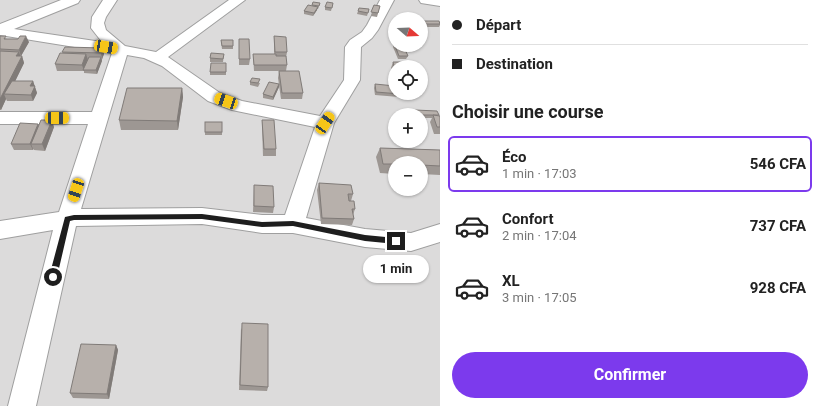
<!DOCTYPE html>
<html lang="fr">
<meta charset="utf-8">
<style>
:root{--surface:#fff;--page:#f6f6f6;--text:#222;--muted:#767676;--line:#e0e0e0;--accent:#7c3aed}
body{margin:0;font-family:Roboto,sans-serif;background:var(--page);color:var(--text);height:100vh;display:flex;flex-direction:column;font-size:15px;white-space:nowrap}
*{box-sizing:border-box;margin:0}
p{font-size:13px;color:var(--muted)}
.icon{flex:none;width:22px;height:22px;fill:none;stroke:currentColor;stroke-width:2;stroke-linecap:round;stroke-linejoin:round}
.map{position:relative;flex:1;overflow:hidden}
.drawer{display:flex;flex-direction:column;background:var(--surface);width:380px}
.drawer>*{flex:none}
.banner{display:grid;align-content:center;height:88px;padding:0 12px;background:var(--surface)}
.needle{width:26px;rotate:109deg}
.tools{position:absolute;left:388px;top:12px;display:grid;gap:8px}
.tools a{display:grid;place-items:center;width:40px;height:40px;border-radius:50%;background:var(--surface);box-shadow:0 1px 3px #0004;font-size:20px}
.end{position:absolute;width:18px;height:18px;margin:-9px;border:5px solid #1e1e1e;background:#fff;box-shadow:0 0 0 2px #fff}
.from{border-radius:50%}
.bubble{position:absolute;height:28px;border-radius:14px;background:var(--surface);box-shadow:0 1px 3px #0004;font-size:13px;font-weight:700;line-height:28px;text-align:center}
.car{position:absolute;width:12px;height:24px;margin:-12px -6px;border-radius:5px;box-shadow:0 0 3px 1px #0007;background:linear-gradient(#f5c518 24%,#345 0 40%,#f5c518 0 76%,#345 0 86%,#f5c518 0)}
.banner b{display:flex;align-items:center;gap:14px;height:38px;font-size:15px}
.banner b+b{border-top:1px solid var(--line)}
.banner i{width:10px;height:10px;background:var(--text)}
ul{padding:0;list-style:none}
li{display:flex;align-items:center;gap:12px;height:56px;margin:0 8px 6px;padding:0 4px;border:2px solid transparent;border-radius:6px}
li div{flex:1}
li b{display:block;font-size:15px}
li em{font-style:normal;font-weight:700}
li.on{border-color:var(--accent)}
li>.icon{width:36px;height:36px;stroke-width:1.5}
h2{padding:0 12px;font-size:18px;line-height:48px}
.cta{display:flex;gap:8px;margin-top:auto;padding:8px 12px}
.cta a{flex:1;height:46px;border-radius:24px;background:var(--accent);color:#fff;font-size:16px;font-weight:700;line-height:46px;text-align:center}
main{display:flex;flex:1;min-height:0}
.map>svg:first-child{display:block}
</style>
<main>
<div class="map">
<svg width="440" height="406" viewBox="0 0 440 406">
<rect width="100%" height="100%" fill="#eeebe5"/>
<path fill="#dcdbdb" fill-rule="evenodd" d="M0 0H440V406H0ZM395 19H421V45H395ZM395 67H421V93H395ZM395 115H421V141H395ZM395 163H421V189H395Z"/>
<g fill="none" stroke-linecap="round" stroke-linejoin="round">
<defs>
<g id="minor">
<path d="M61 0H80L78 3 14 29 102 42 91 28 92 17 103 0H117L106 17 104 23 106 30 125 46 156 52 229 0H245L168 57 220 93 242 101 320 116 344 80 345 47 350 40 362 32 367 25 380 0H394L378 30 372 38 361 47 360 80 334 123 306 218 365 229 411 233 440 224V242L411 251 365 247 293 233H262L202 224 76 226 36 406H8L53 230 0 239V221L59 212 88 124H0V112H92L112 53 0 35V24ZM127 55 144 58 162 66 208 101 232 110 315 127 285 215H262L202 208 81 209Z"/>
<path d="M419 0H440V6L421 3Z"/>
</g>
</defs>
<use href="#minor" stroke="#9f9f9f" stroke-width="2"/>
<use href="#minor" fill="#fff" fill-rule="evenodd"/>
</g>
<g fill="#9d9793">
<path d="M333 3 331 11 325 10V7Z"/>
<path d="M312 5 319 6 318 9H317V10L313 16 304 14V11L312 6Z"/>
<path d="M374 5 380 6 377 17 371 16Z"/>
<path d="M369 9 367 16 357 14 358 11Z"/>
<path d="M421 21 440 23V25L439 27H421Z"/>
<path d="M0 36 7 39 29 42 21 56H22L24 63 15 81H33L37 93 33 101H7L6 99 1 110H0Z"/>
<path d="M274 36 287 52 286 58 287 65 286 71H254L253 54H274Z"/>
<path d="M239 39 250 59 249 65H239Z"/>
<path d="M221 40H233V49H222Z"/>
<path d="M394 43 408 56 406 59H398L393 47Z"/>
<path d="M103 48 104 54 97 74 84 73V71H57L55 64 63 53 62 52Z"/>
<path d="M224 54 223 62H210V58Z"/>
<path d="M393 62 395 67V84L391 68Z"/>
<path d="M226 63V75H210V72Z"/>
<path d="M279 71 303 93 302 99H281L278 78Z"/>
<path d="M250 82 260 83 258 87 250 85Z"/>
<path d="M279 84V87L273 100 263 98V94Z"/>
<path d="M375 84 400 94 399 97 375 95 374 88Z"/>
<path d="M182 88 183 97 178 130H121L119 120Z"/>
<path d="M415 110 440 116V134H434L430 122 432 118H421V115H414V114Z"/>
<path d="M262 120 276 149V156H263L262 126Z"/>
<rect x="205" y="122" width="17" height="13"/>
<path d="M39 125 54 127 45 151 34 150 33 149V150H14L11 144Z"/>
<path d="M380 148 440 150V175L421 174V163H395V174L380 173 376 157Z"/>
<path d="M319 183 353 194 351 201 355 209 353 215 354 219 352 225 321 224 317 190Z"/>
<path d="M254 185 274 207 273 213 253 212Z"/>
<path d="M241 328 268 387 267 391 239 390Z"/>
<path d="M116 345 118 350 109 399 73 398 70 393Z"/>
</g>
<g fill="#807b78">
<path d="M318 7 317 10 313 16 314 13Z"/>
<path d="M26 36 29 42 21 56 19 50Z"/>
<path d="M103 48 104 54 102 59 101 53Z"/>
<path d="M19 52 21 58 16 56Z"/>
<path d="M86 54 88 60 84 71 82 65Z"/>
<path d="M22 56 24 63 9 94H4L6 99 1 110 0 108V99Z"/>
<path d="M101 57 102 61 97 74 96 70Z"/>
<path d="M33 81 37 93 33 101 31 95 30 86Z"/>
<path d="M279 84V87L273 100V97Z"/>
<path d="M182 88 183 97 178 130 177 121Z"/>
<path d="M52 120 54 127 45 151 42 144Z"/>
<path d="M38 124 41 130 31 144 33 149V150L30 144Z"/>
<path d="M116 345 118 350 109 399 107 394Z"/>
</g>
<g fill="#b7b0ab" stroke="#807b78">
<path d="M313 2 320 3 319 6 312 5Z"/>
<path d="M327 2 333 3 332 8 325 7Z"/>
<path d="M308 5 318 7 314 13 304 11Z"/>
<path d="M374 5 380 6 378 13 371 12Z"/>
<path d="M359 8 369 9 368 13 358 11Z"/>
<path d="M421 21H439L440 24H421Z"/>
<path d="M0 36H6L4 39H18L20 36H26L19 50 0 49Z"/>
<path d="M274 36 286 37 287 52H275Z"/>
<path d="M239 39H249L250 59H239Z"/>
<path d="M221 40H233V46H222Z"/>
<path d="M394 43H395V45H403L408 56H399Z"/>
<path d="M65 47 103 48 101 53 62 52Z"/>
<path d="M0 51 19 52 16 56H22L0 99Z"/>
<path d="M60 53 86 54 82 65 55 64Z"/>
<path d="M211 53 224 54 223 59 210 58Z"/>
<path d="M253 54H276V56H286L287 65H254Z"/>
<path d="M89 57H101L96 70H83Z"/>
<path d="M393 62H411L413 67H395V70Z"/>
<path d="M211 63H226V72H210Z"/>
<path d="M279 71H299L303 93H282Z"/>
<path d="M252 78 260 79 258 83 250 82Z"/>
<path d="M12 81H33L30 86H35L31 95 4 94Z"/>
<path d="M269 82 279 84 273 97 263 94Z"/>
<path d="M375 84 395 86V93H400V94L376 92Z"/>
<path d="M127 88H182L177 121 119 120Z"/>
<path d="M415 110 437 111 439 115H417Z"/>
<path d="M433 115 440 116V127H437Z"/>
<path d="M41 120H52L42 144H31Z"/>
<path d="M262 120H274L276 149H264Z"/>
<rect x="205" y="122" width="17" height="10"/>
<path d="M20 123 38 124 30 144H11Z"/>
<path d="M380 148 440 150V166L421 165V163H395V164H383Z"/>
<path d="M319 183 351 185 353 194H348L349 201H354L355 209H352L354 219 322 218Z"/>
<path d="M254 185 273 186 274 207 254 206Z"/>
<path d="M242 323 268 324V387L240 385Z"/>
<path d="M81 344 116 345 107 394 70 393Z"/>
</g>
<path fill="#1e1e1e" d="M202 214 262 222 293 221 365 235 396 238 399 241 396 244 365 241 293 226 262 227 202 219 74 220 70 221 57 277 53 280 49 277 65 217 74 215Z"/>
</svg>
<div class="tools">
<a><svg class="needle" viewBox="-14 -14 28 28"><path d="M0-13l5 13h-10z" fill="#e53935"/><path d="M0 13l5-13h-10z" fill="#767676"/></svg></a>
<a><svg class="icon" aria-label="locate" viewBox="0 0 24 24"><circle cx="12" cy="12" r="6"/><path d="M12 2v4M12 18v4M2 12h4M18 12h4"/></svg></a>
<a>+</a>
<a>−</a>
</div>
<i class="end from" style="left:53px;top:277px"></i>
<i class="end" style="left:396px;top:241px"></i>
<div class="bubble" style="left:363px;top:255px;width:66px">1 min</div>
<i class="car" style="left:106px;top:47px;rotate:100deg"></i>
<i class="car" style="left:226px;top:101px;rotate:289deg"></i>
<i class="car" style="left:57px;top:118px;rotate:90deg"></i>
<i class="car" style="left:325px;top:123px;rotate:34deg"></i>
<i class="car" style="left:76px;top:190px;rotate:198deg"></i>
</div>
<section class="drawer">
<div class="banner">
<b><i class="from"></i>Départ</b>
<b><i></i>Destination</b>
</div>
<h2>Choisir une course</h2>
<ul>
<li class="on"><svg class="icon" aria-label="car" viewBox="0 0 24 24"><path d="M5 17H2v-5l4-1 3-4h7l3 4 3 1v5h-3M9 17h6M6 11h13"/><circle cx="7" cy="17" r="2"/><circle cx="17" cy="17" r="2"/></svg><div><b>Éco</b><p>1 min · 17:03</p></div><em>546 CFA</em></li>
<li><svg class="icon" aria-label="car" viewBox="0 0 24 24"><path d="M5 17H2v-5l4-1 3-4h7l3 4 3 1v5h-3M9 17h6M6 11h13"/><circle cx="7" cy="17" r="2"/><circle cx="17" cy="17" r="2"/></svg><div><b>Confort</b><p>2 min · 17:04</p></div><em>737 CFA</em></li>
<li><svg class="icon" aria-label="car" viewBox="0 0 24 24"><path d="M5 17H2v-5l4-1 3-4h7l3 4 3 1v5h-3M9 17h6M6 11h13"/><circle cx="7" cy="17" r="2"/><circle cx="17" cy="17" r="2"/></svg><div><b>XL</b><p>3 min · 17:05</p></div><em>928 CFA</em></li>
</ul>
<div class="cta"><a>Confirmer</a></div>
</section>
</main>
